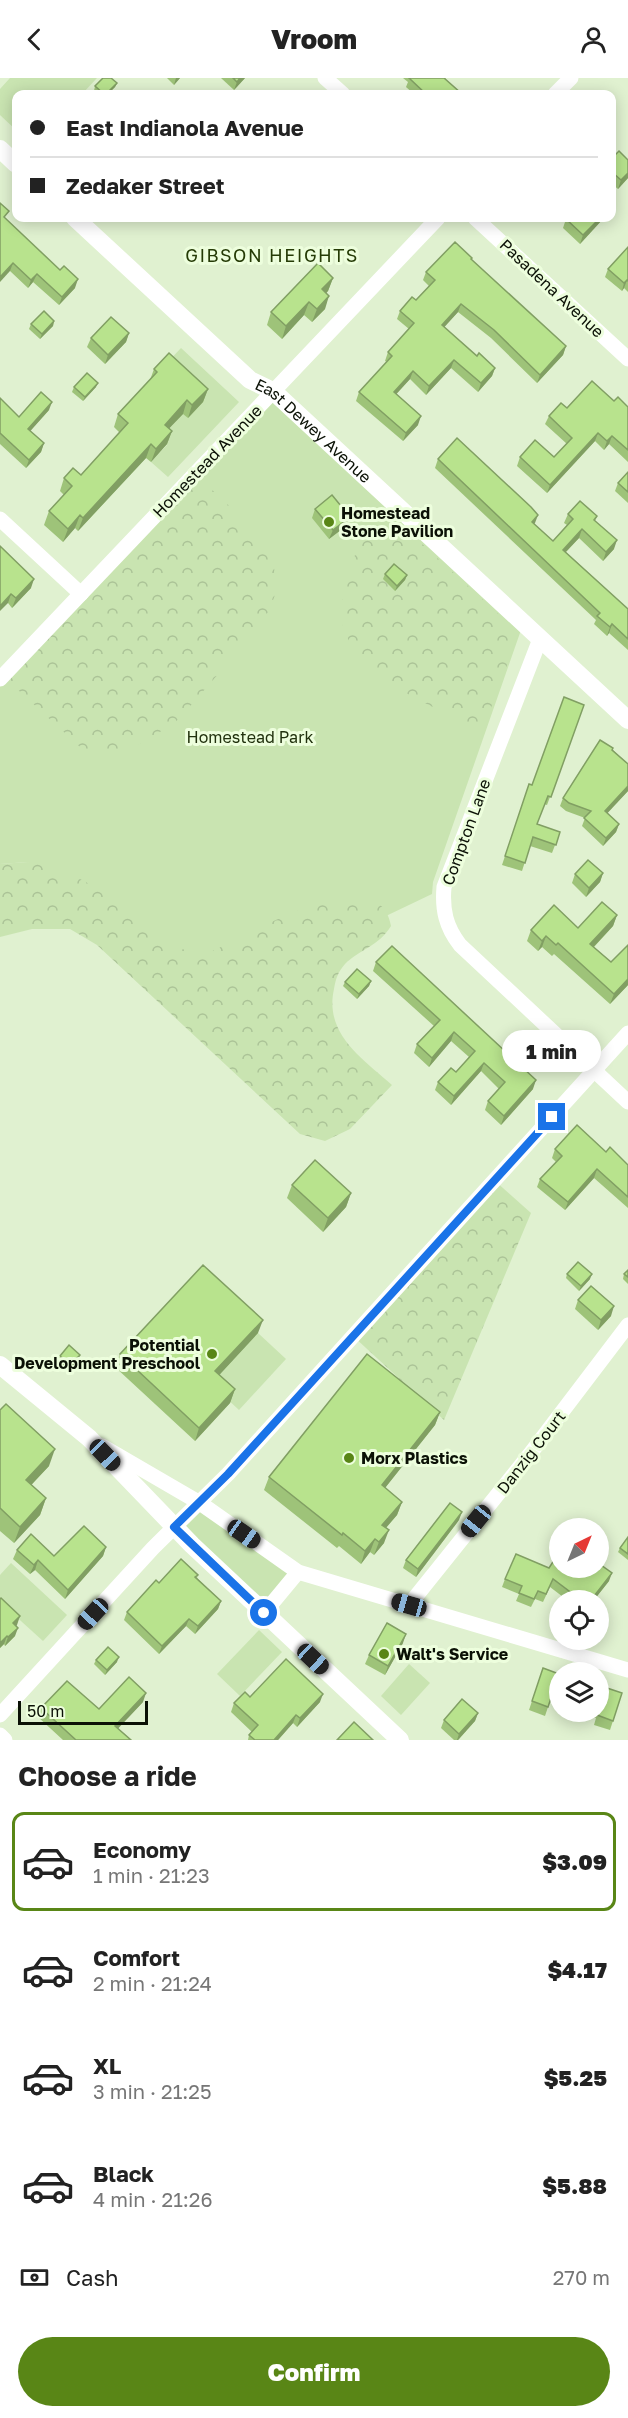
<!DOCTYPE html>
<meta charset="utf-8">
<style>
:root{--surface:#fff;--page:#f6f6f6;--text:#222;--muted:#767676;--line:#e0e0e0;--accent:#598616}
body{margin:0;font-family:"Golos Text",sans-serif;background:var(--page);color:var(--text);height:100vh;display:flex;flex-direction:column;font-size:22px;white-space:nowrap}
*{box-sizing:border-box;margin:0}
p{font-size:20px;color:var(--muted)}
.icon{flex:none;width:33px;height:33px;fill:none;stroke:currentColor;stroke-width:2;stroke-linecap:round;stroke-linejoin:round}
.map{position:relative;height:1662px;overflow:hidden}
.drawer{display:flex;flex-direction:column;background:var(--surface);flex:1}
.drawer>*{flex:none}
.banner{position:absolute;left:12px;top:12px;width:604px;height:132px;border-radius:12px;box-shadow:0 3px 15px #0003;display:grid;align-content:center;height:132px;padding:0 18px;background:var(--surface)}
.needle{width:39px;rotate:43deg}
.tools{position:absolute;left:549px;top:1440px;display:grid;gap:12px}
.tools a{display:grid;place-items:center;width:60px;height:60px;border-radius:50%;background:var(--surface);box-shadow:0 3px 15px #0003;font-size:30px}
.scale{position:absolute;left:18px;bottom:15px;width:130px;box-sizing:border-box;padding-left:6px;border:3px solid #0b1106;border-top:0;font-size:16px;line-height:21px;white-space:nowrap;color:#0b1106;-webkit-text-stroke:4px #edfedd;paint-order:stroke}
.end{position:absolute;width:27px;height:27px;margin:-14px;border:8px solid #1a73e8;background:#fff;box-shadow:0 0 0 3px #fff}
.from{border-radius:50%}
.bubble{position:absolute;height:42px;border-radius:21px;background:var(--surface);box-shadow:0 3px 15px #0003;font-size:20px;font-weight:800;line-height:42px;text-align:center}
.car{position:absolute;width:18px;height:36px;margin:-18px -9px;border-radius:8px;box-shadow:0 0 4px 2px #0007;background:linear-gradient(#222 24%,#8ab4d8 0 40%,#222 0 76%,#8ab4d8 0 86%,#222 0)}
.banner b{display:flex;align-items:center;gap:21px;height:57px;font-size:22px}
.banner b+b{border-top:2px solid var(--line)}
.banner i{width:15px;height:15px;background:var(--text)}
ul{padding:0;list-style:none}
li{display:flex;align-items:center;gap:18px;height:99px;margin:0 12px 9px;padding:0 6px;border:3px solid transparent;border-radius:12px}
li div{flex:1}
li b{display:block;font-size:22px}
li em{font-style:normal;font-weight:800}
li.active{border-color:var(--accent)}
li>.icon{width:54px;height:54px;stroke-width:1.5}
h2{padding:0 18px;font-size:27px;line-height:72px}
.pay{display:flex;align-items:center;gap:15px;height:66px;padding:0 18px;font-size:22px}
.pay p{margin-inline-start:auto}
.cta{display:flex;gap:12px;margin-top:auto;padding:12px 18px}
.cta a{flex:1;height:69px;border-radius:36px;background:var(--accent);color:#fff;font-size:24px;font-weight:800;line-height:69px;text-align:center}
header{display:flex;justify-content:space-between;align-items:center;height:78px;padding:0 18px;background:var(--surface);font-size:27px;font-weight:800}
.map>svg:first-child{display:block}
</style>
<header><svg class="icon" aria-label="back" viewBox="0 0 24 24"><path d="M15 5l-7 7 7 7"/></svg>Vroom<svg class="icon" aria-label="person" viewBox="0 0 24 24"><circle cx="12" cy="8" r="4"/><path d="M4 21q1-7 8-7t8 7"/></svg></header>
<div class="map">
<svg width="628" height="1662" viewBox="0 0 628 1662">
<defs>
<pattern id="forest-crowns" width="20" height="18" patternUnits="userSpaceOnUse" patternTransform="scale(1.5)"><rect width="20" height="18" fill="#c9e4b1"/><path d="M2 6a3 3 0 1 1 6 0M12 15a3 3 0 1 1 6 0" fill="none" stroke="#abc397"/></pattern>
</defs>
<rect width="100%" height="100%" fill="#e0f1d0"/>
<g fill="#c9e4b1">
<path d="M10 0H97L82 16H16V52L0 37V11Z"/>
<path d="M181 270 239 324 168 399 151 384 167 367 160 360 183 336 164 288Z"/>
<path d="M273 313 521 552 433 804 432 816 193 930 28 784 0 786V601Z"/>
<path d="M258 1255 286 1281 239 1332 211 1306Z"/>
<path d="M197 1428 298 1494 264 1535 174 1449Z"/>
<path d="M11 1485 67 1537 43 1563 0 1524V1497Z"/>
<path d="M259 1552 282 1574 240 1618 217 1596Z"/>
<path d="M409 1586 430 1605 401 1637 381 1618Z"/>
</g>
<g fill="url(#forest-crowns)">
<path d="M195 396 239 437 263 468 274 488 276 514 269 533 240 571 179 641 148 662 121 674 103 676 81 670 3 598Z"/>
<path d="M382 429 519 555 483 651C436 630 359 603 343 548 338 531 345 514 349 498 358 467 360 454 382 429Z"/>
<path d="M28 784C63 788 99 810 126 830 149 847 173 876 203 875 211 875 221 869 228 865 261 850 380 781 391 848 378 869 360 871 345 886 338 894 336 900 334 911 324 956 362 980 392 1007L350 1051 325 1063 300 1056 97 867 70 851H32L0 859V786Z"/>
<path d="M495 1103 531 1135 444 1342 353 1258Z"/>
</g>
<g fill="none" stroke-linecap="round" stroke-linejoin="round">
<g stroke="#fff" stroke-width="15">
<path d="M325 0 343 16"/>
<path d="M555 16 571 0"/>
<path d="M475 140 628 281"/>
<path d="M0 441 81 516"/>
<path d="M540 561 444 809C442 832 446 849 460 867L628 1024"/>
<path d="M0 601 438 140"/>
<path d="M102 1368 200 1425 298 1494 628 1592"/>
<path d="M409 1527 530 1376 628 1247"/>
<path d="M264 1535 298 1494"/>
<path d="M0 1637 153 1470 228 1396 628 955"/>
<path d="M0 1657 5 1662"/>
</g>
<g stroke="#fff" stroke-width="18">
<path d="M0 71 16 86"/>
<path id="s1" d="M75 140 250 302 273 313 628 642"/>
<path d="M0 1287 89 1360 192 1467 400 1662"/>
</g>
</g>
<g fill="#9ec379">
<path d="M167 0H180L174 7Z"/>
<path d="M221 0H245L234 12Z"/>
<path d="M403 0H446L445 1 462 16H414L406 9 408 4Z"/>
<path d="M117 5 115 9 108 16H98L94 13 95 8Z"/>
<path d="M612 80 628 100 618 111 612 106Z"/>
<path d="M6 141 75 210 59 227 33 204 28 210 10 193Z"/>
<path d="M566 141 602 142 580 166 563 150Z"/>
<path d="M628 169V214L624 210 622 213 605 199 608 191Z"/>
<path d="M471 182 566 268 563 277 537 305 491 260 458 234 444 249 477 278 495 290 492 298 478 314 451 290 426 317 410 301 396 316 418 347 403 363 356 323 359 314 387 284 385 283 388 274 409 251 397 241 400 233 416 222 429 208 423 202 426 194Z"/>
<path d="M333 200 328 213 326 215 325 231 312 244 304 237 282 261 267 247 271 234Z"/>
<path d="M54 243 53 248 40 261 29 251 31 246Z"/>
<path d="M129 255 126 264 105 286 87 269 91 260Z"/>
<path d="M154 291 208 311 203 324 188 340 183 336 169 350 172 353 167 366 151 384 146 380 78 453 75 450 63 464 44 447 49 433 64 417 60 413 64 400 81 397 120 355 114 349 118 336 150 302Z"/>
<path d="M74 309H96L83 323 72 314Z"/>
<path d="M0 320 19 339 49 332 30 353 44 365 41 374 26 390 0 366Z"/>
<path d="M614 323 628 329V384L609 366 604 372 595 363 547 415 517 388 520 379H554L567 366 545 346 549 338 567 330Z"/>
<path d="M438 381 534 446 553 463 567 447 564 445 568 436 597 438 595 443 614 471 603 483 579 460 566 474 628 531V572L609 555 607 558 594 546 596 542 435 390Z"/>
<path d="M628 394V425L615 413 618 405Z"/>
<path d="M315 431 350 439 346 448 329 461 312 440Z"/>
<path d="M0 468 31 510 12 530 8 525Z"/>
<path d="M385 496 407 497 405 502 395 513 383 501Z"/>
<path d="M584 627 547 727 544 726 537 746 560 754 552 775 530 768 522 793 502 787 529 706 532 707Z"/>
<path d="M613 672 628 686V713L607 735 619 746 616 754 603 768 582 748 585 740 566 733 560 728 563 720Z"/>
<path d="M603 795 600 804 586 819 572 805 575 796Z"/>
<path d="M617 837 613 848 594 869 611 884 628 867V907L610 926 554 876 552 878 542 869 538 873 527 863 531 852 578 850Z"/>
<path d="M376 884 533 1011 501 1047 485 1032 488 1023 499 1011 481 993 451 1027 435 1012 438 1004 456 994 469 979 451 963 429 989 414 975 417 966 434 948 373 893Z"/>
<path d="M371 903 369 908 357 921 343 908 345 904Z"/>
<path d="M555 1071 606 1074 628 1087V1130L594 1100 565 1132 537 1109 540 1101 556 1084 552 1080Z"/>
<path d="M292 1107 351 1115 346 1129 323 1154 287 1120Z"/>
<path d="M628 1192V1206L623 1201 624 1196Z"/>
<path d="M567 1196 590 1201 579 1213 566 1200Z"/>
<path d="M578 1222 611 1238 598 1252 575 1231Z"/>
<path d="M258 1255 219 1297 235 1311 230 1325 195 1363 115 1289 120 1276Z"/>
<path d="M60 1278 78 1282 69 1292 58 1282Z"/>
<path d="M0 1332 49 1388 31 1407 46 1420 40 1437 14 1465 0 1453Z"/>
<path d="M440 1334 435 1347 385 1410 402 1424 397 1437 386 1450 384 1465 374 1477 370 1474 361 1486 339 1468 337 1470 264 1412 269 1399Z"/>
<path d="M459 1442 416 1499 403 1490 406 1482Z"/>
<path d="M628 1459V1482L618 1474 620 1470Z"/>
<path d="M106 1469 103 1478 65 1521 35 1492 30 1496 13 1481 17 1472 54 1478Z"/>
<path d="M549 1490 609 1503 594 1522H567L550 1509 543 1524 535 1521 531 1529 516 1523 519 1516 502 1509 505 1501Z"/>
<path d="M198 1497 197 1500 221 1523 218 1531 195 1556 186 1548 159 1576 124 1542 127 1534 159 1505Z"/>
<path d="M0 1521 17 1547 16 1548 15 1558 5 1568 4 1566 0 1570Z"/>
<path d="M403 1565 385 1597 365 1586 369 1577Z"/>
<path d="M96 1582 117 1584 105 1597 94 1586Z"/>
<path d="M543 1590 559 1596 545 1638 529 1632Z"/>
<path d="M622 1615 610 1652 594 1647 596 1640 588 1638 589 1634H598L601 1618Z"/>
<path d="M250 1619 320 1624 297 1649 293 1645 278 1662H248L249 1657 252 1654 231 1634 234 1625Z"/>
<path d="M143 1624 118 1650 131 1662H63L38 1639 41 1630 99 1631Z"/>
<path d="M478 1635 475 1643 458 1662H454L441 1650 444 1642Z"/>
</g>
<g fill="#819f63">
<path d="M176 0H180L174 7Z"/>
<path d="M240 0H245L234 12 237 4Z"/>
<path d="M117 5 115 9 108 16H106Z"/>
<path d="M628 95V100L618 111 621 102Z"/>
<path d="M600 140H603L602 142 580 166 583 157Z"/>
<path d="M13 185 10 193 0 204V199Z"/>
<path d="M37 196 33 204 28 210 31 202Z"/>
<path d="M333 200 328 213 317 225 322 211Z"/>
<path d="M78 201 75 210 59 227 62 219Z"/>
<path d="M627 202 624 210 622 213 624 205Z"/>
<path d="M329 218 325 231 312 244 317 231Z"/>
<path d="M309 224 304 237 282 261 286 248Z"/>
<path d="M461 226 458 234 439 255 442 247Z"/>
<path d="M54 243 53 248 40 261 42 256Z"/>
<path d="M129 255 126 264 105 286 108 277Z"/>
<path d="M566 268 563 277 537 305 540 297Z"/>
<path d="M454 282 451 290 426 317 429 308Z"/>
<path d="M495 290 492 298 478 314 481 305Z"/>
<path d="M413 293 410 301 391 322 394 314Z"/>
<path d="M98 305 96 309 83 323 85 319Z"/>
<path d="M208 311 203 324 188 340 192 327Z"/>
<path d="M187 322 183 336 160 360 165 347Z"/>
<path d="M52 324 49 332 25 359 28 351Z"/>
<path d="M421 338 418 347 403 363 406 355Z"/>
<path d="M172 353 167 366 151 384 156 371Z"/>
<path d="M598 355 595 363 547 415 550 407Z"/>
<path d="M612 358 609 366 604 372 607 363Z"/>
<path d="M44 365 41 374 26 390 29 382Z"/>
<path d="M151 366 146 380 78 453 83 440Z"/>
<path d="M80 437 75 450 63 464 68 451Z"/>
<path d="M538 437 535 445 529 452 532 444Z"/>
<path d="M350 439 346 448 329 461 333 452Z"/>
<path d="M582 451 579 460 560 480 563 472Z"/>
<path d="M617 462 614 471 603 483 606 474Z"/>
<path d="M407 497 405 502 395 513 397 508Z"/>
<path d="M34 501 31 510 12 530 16 520Z"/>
<path d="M11 516 8 525 0 533V528Z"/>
<path d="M612 546 609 555 607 558 610 549Z"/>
<path d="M628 708V713L602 741 605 733Z"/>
<path d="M619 746 616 754 603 768 606 760Z"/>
<path d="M603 795 600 804 586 819 589 810Z"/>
<path d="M617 837 613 848 586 877 590 866Z"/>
<path d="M546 858 542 869 538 873 542 863Z"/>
<path d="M628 901V907L610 926 614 916Z"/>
<path d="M371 903 369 908 357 921 359 916Z"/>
<path d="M454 954 451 963 429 989 432 980Z"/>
<path d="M484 985 481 993 451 1027 454 1018Z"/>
<path d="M536 1002 533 1011 501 1047 504 1038Z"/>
<path d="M597 1091 594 1100 565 1132 568 1124Z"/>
<path d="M351 1115 346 1129 323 1154 328 1140Z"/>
<path d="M592 1196 590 1201 579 1213 581 1208Z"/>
<path d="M614 1228 611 1238 598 1252 601 1242Z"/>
<path d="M263 1242 258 1255 211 1306 215 1293Z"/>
<path d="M80 1277 78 1282 69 1292 70 1287Z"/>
<path d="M235 1311 230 1325 195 1363 199 1350Z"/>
<path d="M440 1334 435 1347 377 1420 382 1407Z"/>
<path d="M55 1371 49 1388 20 1419 26 1402Z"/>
<path d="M46 1420 40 1437 14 1465 20 1449Z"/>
<path d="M402 1424 397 1437 377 1460 382 1447Z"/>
<path d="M462 1434 459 1442 416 1499 418 1491Z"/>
<path d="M389 1452 384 1465 374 1477 379 1464Z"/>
<path d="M375 1461 370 1474 361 1486 365 1473Z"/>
<path d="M106 1469 103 1478 65 1521 68 1512Z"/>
<path d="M38 1482 35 1492 30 1496 34 1487Z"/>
<path d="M612 1495 609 1503 594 1522H591Z"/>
<path d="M221 1523 218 1531 195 1556 198 1548Z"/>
<path d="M20 1538 17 1547 10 1553 13 1545Z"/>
<path d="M189 1541 186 1548 159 1576 162 1568Z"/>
<path d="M18 1550 15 1558 5 1568 8 1559Z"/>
<path d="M406 1556 403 1565 385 1597 388 1588Z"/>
<path d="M7 1558 4 1566 0 1570V1565Z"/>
<path d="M119 1579 117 1584 105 1597 107 1592Z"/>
<path d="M146 1615 143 1624 112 1657 115 1648Z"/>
<path d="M323 1616 320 1624 297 1649 300 1640Z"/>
<path d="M478 1635 475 1643 458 1662H457L459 1656Z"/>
<path d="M296 1637 293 1645 278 1662H274Z"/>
</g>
<g fill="#b8e38d" stroke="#819f63" stroke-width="1.5">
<path d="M103 0H111L117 5 106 16H104L95 8Z"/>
<path d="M233 0H240L237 4Z"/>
<path d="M409 0H444L462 16H426Z"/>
<path d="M619 73 628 82V95L621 102 612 94V80Z"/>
<path d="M0 125 9 133 4 139 60 192 64 188 78 201 62 219 37 196 31 202 13 185 0 199Z"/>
<path d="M567 140H600L583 157 566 141Z"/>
<path d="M455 164 472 180 471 181 566 268 540 297 494 252 461 226 442 247 477 278 479 275 495 290 481 305 454 282 429 308 413 293 394 314 421 338 406 355 359 314 392 278 388 274 414 245 400 233 412 219 416 222 435 202 426 194Z"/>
<path d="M628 169V203L627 202 624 205 608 191Z"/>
<path d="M318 185 333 200 322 211 329 218 317 231 309 224 286 248 271 234Z"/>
<path d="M44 233 54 243 42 256 31 246Z"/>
<path d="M111 239 129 255 108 277 91 260Z"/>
<path d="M169 275 208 311 192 327 187 322 165 347 172 353 156 371 151 366 83 440 80 437 68 451 49 433 72 408 64 400 73 390 81 397 128 345 118 336 157 294 154 291Z"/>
<path d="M87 295 98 305 85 319 74 309Z"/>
<path d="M592 303 614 323 618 319 628 329V372L612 358 607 363 598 355 550 407 520 379 535 362 554 379 572 360 549 338 561 325 567 330Z"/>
<path d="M41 314 52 324 28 351 44 365 29 382 0 355V320L19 339Z"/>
<path d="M457 360 531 429 538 437 532 444 553 463 573 441 568 436 580 423 597 438 594 442 617 462 606 474 582 451 563 472 628 531V561L612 546 610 549 597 538 600 535 438 381Z"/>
<path d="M628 394V414L618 405Z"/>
<path d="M332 417 350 439 333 452 315 431Z"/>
<path d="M0 468 34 501 16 520 11 516 0 528Z"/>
<path d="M394 486 407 497 397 508 385 496Z"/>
<path d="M564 619 584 627 551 719 548 718 537 746 560 754 556 767 533 759 525 785 505 778 529 706 532 707Z"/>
<path d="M600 662 613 670 612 672 628 686V708L605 733 619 746 606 760 584 740 591 733 569 725 563 720Z"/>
<path d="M588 782 603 795 589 810 575 796Z"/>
<path d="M602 824 617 837 590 866 611 884 628 867V901L614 916 558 865 556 867 546 858 542 863 531 852 554 827 578 850Z"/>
<path d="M392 868 536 1002 504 1038 488 1023 505 1004 484 985 454 1018 438 1004 451 990 456 994 475 973 454 954 432 980 417 966 440 942 376 884Z"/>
<path d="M357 891 371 903 359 916 345 904Z"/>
<path d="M577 1047 606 1074 610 1069 628 1087V1119L597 1091 568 1124 540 1101 562 1078 555 1071Z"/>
<path d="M315 1082 351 1115 328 1140 292 1107Z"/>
<path d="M578 1184 592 1196 581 1208 567 1196Z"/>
<path d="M203 1187 263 1242 215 1293 235 1311 199 1350 120 1276Z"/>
<path d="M628 1192V1199L624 1196Z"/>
<path d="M591 1208 614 1228 601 1242 578 1222Z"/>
<path d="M69 1267 80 1277 70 1287 60 1278Z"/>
<path d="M367 1276 440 1334 382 1407 402 1424 382 1447 389 1452 379 1464 375 1461 365 1473 343 1455 342 1457 269 1399Z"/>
<path d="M6 1326 55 1371 26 1402 46 1420 20 1449 0 1430V1332Z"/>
<path d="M450 1425 462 1434 418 1491 406 1482Z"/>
<path d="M84 1448 106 1469 68 1512 38 1482 34 1487 17 1472 31 1456 54 1478Z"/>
<path d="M628 1459V1476L620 1470Z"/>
<path d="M560 1473V1490H598V1485L612 1495 591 1522H581L553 1501 546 1516 538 1513 534 1521 519 1515 522 1508 505 1501 516 1476 549 1490Z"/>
<path d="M181 1481 198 1497 195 1499 221 1523 198 1548 189 1541 162 1568 127 1534 156 1502 159 1505Z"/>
<path d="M1 1520 20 1538 13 1545 18 1550 8 1559 7 1558 0 1565V1521Z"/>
<path d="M387 1545 406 1556 388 1588 369 1577Z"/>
<path d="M108 1569 119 1579 107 1592 96 1582Z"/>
<path d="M286 1581 323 1616 300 1640 296 1637 274 1662H255L249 1657 258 1647 234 1625 245 1614 250 1619Z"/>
<path d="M543 1590 559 1596 548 1629 532 1623Z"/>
<path d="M129 1599 146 1615 115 1648 131 1662H76L41 1630 67 1603 99 1631Z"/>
<path d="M604 1609 622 1615 613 1643 597 1637 599 1631 598 1617 601 1618Z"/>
<path d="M462 1621 478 1635 459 1656 444 1642Z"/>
<path d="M354 1644 373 1662H337Z"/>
</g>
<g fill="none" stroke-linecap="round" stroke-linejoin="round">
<path stroke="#1a73e8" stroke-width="8" d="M264 1535 174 1449 228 1396 552 1039"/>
</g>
<g fill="#598616" stroke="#edfedd" stroke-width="2">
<circle cx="329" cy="444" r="6"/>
<circle cx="212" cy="1276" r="6"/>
<circle cx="349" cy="1380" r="6"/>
<circle cx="384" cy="1576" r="6"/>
</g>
<g text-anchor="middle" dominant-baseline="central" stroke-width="6" stroke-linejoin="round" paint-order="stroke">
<g font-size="16" fill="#0b1106" stroke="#edfedd">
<text transform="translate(552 210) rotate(43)">Pasadena Avenue</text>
<text stroke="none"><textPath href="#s1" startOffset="320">East Dewey Avenue</textPath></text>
<text transform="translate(207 383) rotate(-46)">Homestead Avenue</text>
<text transform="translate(466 754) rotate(-70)">Compton Lane</text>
<text transform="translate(531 1374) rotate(-52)">Danzig Court</text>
</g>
<g font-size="16" font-weight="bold" fill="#0b1106" stroke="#edfedd" text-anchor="start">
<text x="341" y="435">Homestead<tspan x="341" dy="18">Stone Pavilion</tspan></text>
<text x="200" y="1267" text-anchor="end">Potential<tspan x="200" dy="18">Development Preschool</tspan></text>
<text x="361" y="1380">Morx Plastics</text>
<text x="396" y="1576">Walt's Service</text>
</g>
<g font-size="16" fill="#21310e" stroke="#edfedd">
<text x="250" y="659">Homestead Park</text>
</g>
<g font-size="18" letter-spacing="1.5" fill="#253b06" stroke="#edfedd">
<text x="272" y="177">GIBSON HEIGHTS</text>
</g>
</g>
</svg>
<div class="tools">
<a><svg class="needle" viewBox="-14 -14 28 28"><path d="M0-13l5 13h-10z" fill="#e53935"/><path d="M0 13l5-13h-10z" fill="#767676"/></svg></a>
<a><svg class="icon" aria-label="locate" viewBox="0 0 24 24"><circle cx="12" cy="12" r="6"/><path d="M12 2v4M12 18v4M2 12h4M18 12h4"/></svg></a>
<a><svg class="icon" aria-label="layers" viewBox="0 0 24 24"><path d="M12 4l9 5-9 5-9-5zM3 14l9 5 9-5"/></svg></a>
</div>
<div class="scale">50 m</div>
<i class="end from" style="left:264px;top:1535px"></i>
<i class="end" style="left:552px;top:1039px"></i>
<div class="bubble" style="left:502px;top:952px;width:99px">1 min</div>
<i class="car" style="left:105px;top:1377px;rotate:136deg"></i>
<i class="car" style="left:476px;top:1443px;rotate:219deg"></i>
<i class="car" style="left:244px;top:1456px;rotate:125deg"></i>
<i class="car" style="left:409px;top:1527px;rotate:286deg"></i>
<i class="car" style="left:93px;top:1536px;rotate:223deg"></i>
<i class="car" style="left:313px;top:1581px;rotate:133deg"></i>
<div class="banner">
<b><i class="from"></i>East Indianola Avenue</b>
<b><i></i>Zedaker Street</b>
</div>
</div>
<section class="drawer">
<h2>Choose a ride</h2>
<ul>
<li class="active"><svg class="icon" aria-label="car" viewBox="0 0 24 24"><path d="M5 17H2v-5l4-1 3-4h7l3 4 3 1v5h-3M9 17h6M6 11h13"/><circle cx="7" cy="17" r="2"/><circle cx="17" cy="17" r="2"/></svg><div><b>Economy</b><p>1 min · 21:23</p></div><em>$3.09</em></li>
<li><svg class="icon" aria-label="car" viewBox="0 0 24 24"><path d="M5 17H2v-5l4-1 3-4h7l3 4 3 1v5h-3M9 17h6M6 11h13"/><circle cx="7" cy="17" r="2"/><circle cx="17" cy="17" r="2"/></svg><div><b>Comfort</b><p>2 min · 21:24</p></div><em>$4.17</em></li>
<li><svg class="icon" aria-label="car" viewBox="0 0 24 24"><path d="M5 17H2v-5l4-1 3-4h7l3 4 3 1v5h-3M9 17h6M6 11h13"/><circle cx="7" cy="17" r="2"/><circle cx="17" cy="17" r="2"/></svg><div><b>XL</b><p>3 min · 21:25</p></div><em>$5.25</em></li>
<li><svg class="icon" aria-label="car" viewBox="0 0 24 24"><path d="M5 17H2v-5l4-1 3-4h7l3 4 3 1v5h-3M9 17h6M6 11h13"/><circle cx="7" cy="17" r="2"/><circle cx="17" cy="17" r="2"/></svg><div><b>Black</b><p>4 min · 21:26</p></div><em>$5.88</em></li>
</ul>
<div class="pay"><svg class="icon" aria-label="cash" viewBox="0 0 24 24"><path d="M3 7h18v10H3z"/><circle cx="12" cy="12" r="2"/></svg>Cash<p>270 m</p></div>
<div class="cta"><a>Confirm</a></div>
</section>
